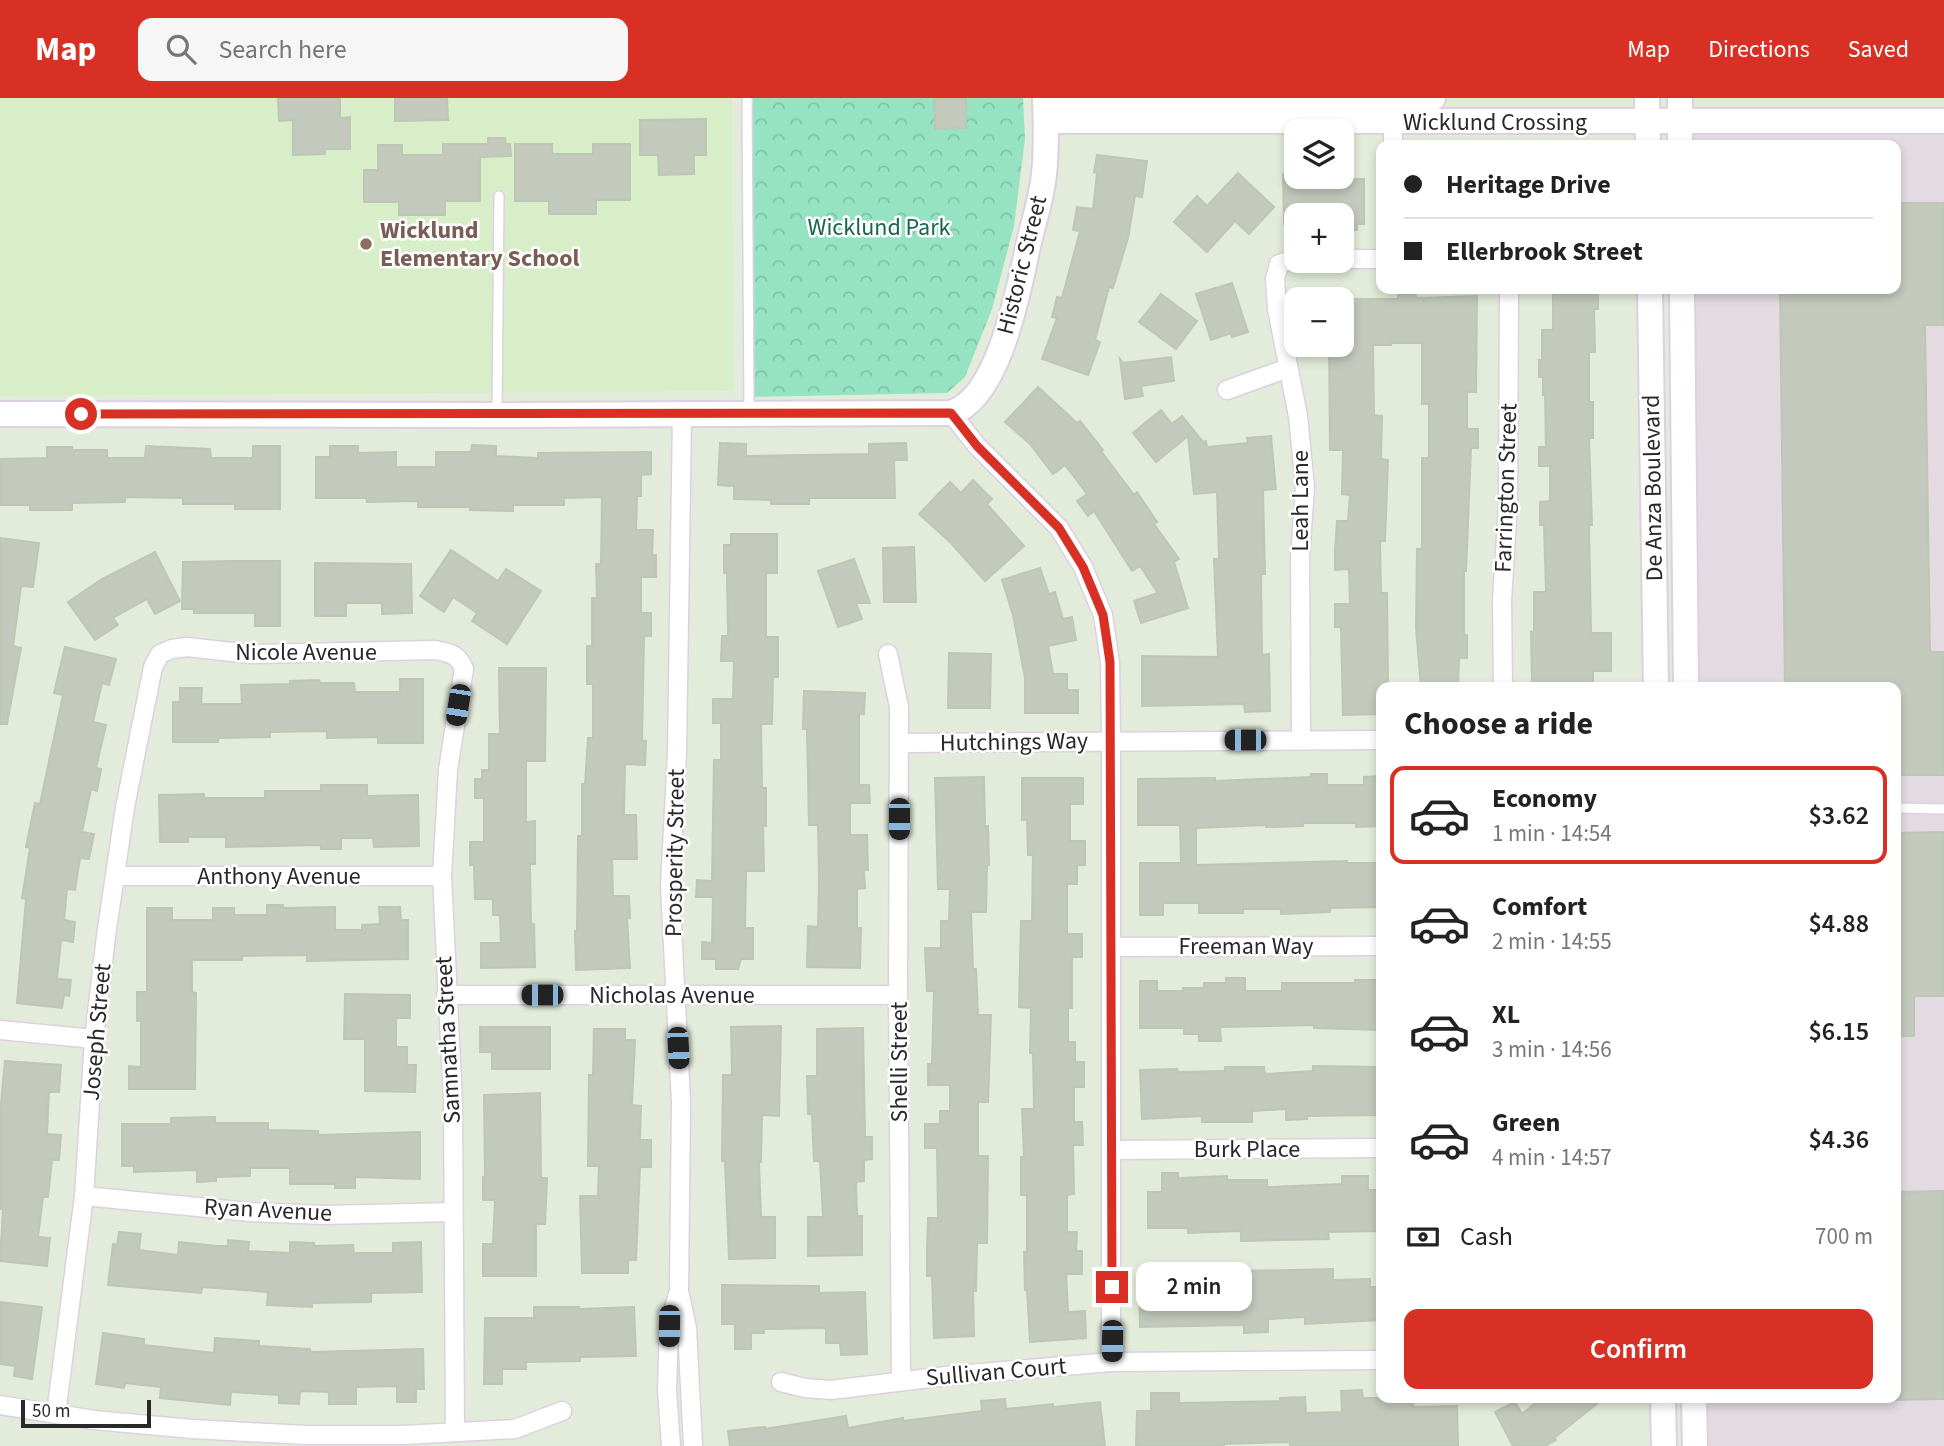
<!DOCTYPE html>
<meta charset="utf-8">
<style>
:root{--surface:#fff;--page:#f6f6f6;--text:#222;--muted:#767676;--line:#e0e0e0;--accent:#d93025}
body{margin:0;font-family:"Source Sans 3",sans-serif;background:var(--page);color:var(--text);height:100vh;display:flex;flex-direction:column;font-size:26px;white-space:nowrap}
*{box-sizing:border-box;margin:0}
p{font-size:23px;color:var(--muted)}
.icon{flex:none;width:38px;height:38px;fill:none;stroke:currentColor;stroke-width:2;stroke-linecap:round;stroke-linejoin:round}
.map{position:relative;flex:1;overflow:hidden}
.sheet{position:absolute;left:1376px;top:584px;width:525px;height:721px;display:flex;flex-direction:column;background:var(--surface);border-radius:14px;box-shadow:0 4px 10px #0003}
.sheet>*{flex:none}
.top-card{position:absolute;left:1376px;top:42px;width:525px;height:154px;border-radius:14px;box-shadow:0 4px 10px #0003;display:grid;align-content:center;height:154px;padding:0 28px;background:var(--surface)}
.controls{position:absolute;left:1284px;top:21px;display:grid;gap:14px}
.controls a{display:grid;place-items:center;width:70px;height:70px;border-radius:14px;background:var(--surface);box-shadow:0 4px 10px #0003;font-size:35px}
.scale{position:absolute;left:21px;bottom:18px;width:130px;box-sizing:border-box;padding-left:7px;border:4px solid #292929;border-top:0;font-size:19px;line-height:24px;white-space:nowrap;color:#292929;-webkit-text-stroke:5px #fff;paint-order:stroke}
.end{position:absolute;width:32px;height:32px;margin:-16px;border:9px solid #d93025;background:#fff;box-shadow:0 0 0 4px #fff}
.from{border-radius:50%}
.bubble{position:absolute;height:49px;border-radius:14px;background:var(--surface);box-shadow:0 4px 10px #0003;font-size:23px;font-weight:600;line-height:49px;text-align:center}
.car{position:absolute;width:21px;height:42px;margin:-21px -10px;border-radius:9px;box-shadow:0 0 5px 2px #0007;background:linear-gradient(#222 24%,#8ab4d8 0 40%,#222 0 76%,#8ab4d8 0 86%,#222 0)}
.top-card b{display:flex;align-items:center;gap:24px;height:66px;font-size:26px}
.top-card b+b{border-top:2px solid var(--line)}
.top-card i{width:18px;height:18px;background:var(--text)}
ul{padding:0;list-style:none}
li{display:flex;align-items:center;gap:21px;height:98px;margin:0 14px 10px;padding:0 14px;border:4px solid transparent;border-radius:14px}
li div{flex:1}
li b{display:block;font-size:26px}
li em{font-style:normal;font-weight:600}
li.selected{border-color:var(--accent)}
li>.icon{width:63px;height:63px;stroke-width:1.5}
h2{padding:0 28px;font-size:32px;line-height:84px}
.pay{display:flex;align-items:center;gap:18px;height:77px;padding:0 28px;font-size:26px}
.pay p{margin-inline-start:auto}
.button{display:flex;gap:14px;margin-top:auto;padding:14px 28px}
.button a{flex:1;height:80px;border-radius:14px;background:var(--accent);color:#fff;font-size:28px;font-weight:600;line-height:80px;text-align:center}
header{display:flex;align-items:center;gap:42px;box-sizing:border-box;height:98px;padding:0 35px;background:var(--accent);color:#fff}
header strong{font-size:33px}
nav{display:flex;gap:38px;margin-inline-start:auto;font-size:24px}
.search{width:490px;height:63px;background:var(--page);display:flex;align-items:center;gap:18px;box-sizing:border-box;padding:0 24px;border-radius:14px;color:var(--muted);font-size:26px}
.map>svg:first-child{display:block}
</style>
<header>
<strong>Map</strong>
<div class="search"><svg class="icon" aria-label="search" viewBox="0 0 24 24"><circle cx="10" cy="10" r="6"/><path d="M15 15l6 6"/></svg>Search here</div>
<nav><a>Map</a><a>Directions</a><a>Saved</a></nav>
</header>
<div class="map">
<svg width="1944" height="1348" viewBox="0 0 1944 1348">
<defs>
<pattern id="park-crowns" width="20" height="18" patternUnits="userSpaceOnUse" patternTransform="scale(1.75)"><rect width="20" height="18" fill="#95e3c2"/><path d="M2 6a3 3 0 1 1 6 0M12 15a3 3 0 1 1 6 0" fill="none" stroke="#80c3a7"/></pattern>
</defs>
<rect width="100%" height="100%" fill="#e3ecda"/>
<path fill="#e4dbe2" d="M1944 29V1348H1697V1300H1895V590H1691L1687 191H1895V47H1686V30Z"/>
<path fill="#d8eec9" d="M0 0H732L733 293 0 298Z"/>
<path fill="url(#park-crowns)" d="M750 0H1023L1025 41 1014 128 992 211 965 279 947 295 750 299Z"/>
<g fill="#c3cabd" stroke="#bcc7b4" stroke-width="2">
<path d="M278 0H340V20L350 19V51H325V56L293 57V22L279 23Z"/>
<path d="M395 0H447L448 22 395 23Z"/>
<path d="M934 1H966V30L935 31Z"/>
<path d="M706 21V57H694V76L659 77 658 57H640V22Z"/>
<path d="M488 40H505L506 46H510L511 58 480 59V103H445V117H399V104H364V72H378V47H402V57H443V46H488Z"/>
<path d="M515 46H552V56H593V46H630V102H596V116H549V103H515Z"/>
<path d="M1097 57 1147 63 1142 99 1135 98 1128 140 1113 190 1109 189 1095 242 1100 244 1088 277 1042 261 1057 220 1052 219 1057 199 1062 200 1080 133 1073 132 1077 109 1093 111 1097 75 1094 74Z"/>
<path d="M1238 75 1274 109 1249 136 1235 123 1207 154 1174 124 1197 98 1207 108Z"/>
<path d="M1283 76 1320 79V81H1364V126H1357V132H1342V117H1328V114H1301V117H1297V126H1284Z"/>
<path d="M1895 105H1944V227H1925L1930 554H1944V677H1895V590H1785L1780 191H1895Z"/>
<path d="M1232 185 1248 234 1232 239 1231 235 1211 242 1196 196Z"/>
<path d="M1553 191H1598V211H1594L1595 254H1589V304H1593V340H1589L1592 427H1589L1591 535H1611V573H1593V586L1532 587 1531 534 1534 533V494H1546L1544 427H1540V404L1550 403V368H1539V349H1546L1545 297H1543V279H1539V262H1542V232H1553Z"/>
<path d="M1398 195 1416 196V200L1477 198 1476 294H1467V331H1478V350H1471L1466 473H1464V537H1467V560H1459L1458 590H1421L1416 530 1417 451H1422V360H1429V306H1422V245H1391V247H1373L1374 317 1382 318 1381 361 1388 362 1385 443H1380L1381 495H1387L1388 590H1381V616L1343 617 1341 529H1335V506H1350L1349 471 1335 472V452L1337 423H1348L1350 397 1342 396 1343 352H1330L1329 247H1342V201H1398Z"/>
<path d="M1161 196 1197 223 1176 251 1139 224Z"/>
<path d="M1171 259 1174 283 1141 288 1143 298 1125 301 1120 261 1123 265Z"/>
<path d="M1038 289 1077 325 1080 323 1103 352 1101 353 1134 397 1137 394 1157 424 1154 426 1179 461 1174 464 1188 510 1141 525 1134 503 1158 495 1140 468 1132 473 1094 413 1088 418 1077 403 1087 396 1065 367 1053 376 1030 346 1005 324Z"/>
<path d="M1161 312 1172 326 1182 318 1203 344 1206 343 1207 349 1248 345 1247 340 1271 338 1276 391 1263 392 1265 476H1261L1262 557 1269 556 1270 613 1245 614 1244 606 1142 608V558L1218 559 1214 461H1219L1217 394 1194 396 1188 338 1156 364 1133 335Z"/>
<path d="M720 345 746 346V358L869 356V346L906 345 907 362H894L895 400H809V406H771V402L734 401V388L718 387Z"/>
<path d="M472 347 496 348V358L538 360V355L651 354V376L641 377V398H637L636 432H653L652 457H656V479H641V515H651V538H644L642 643H646L645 667 625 666 624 717H636L637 761H612L613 798H629L630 820H627L630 870 576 872 575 833H577L578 738H582V686H585L588 640H593V586H587V548H592V500H597L596 466H601L602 399 564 400V407H513V413L470 412V409H418V403L367 404 366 400H316V359H330V348H358V355L396 354V369H436V354H471Z"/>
<path d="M146 348 210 351 211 360H253V348H280V411H235V406H183V400L125 399V404L72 405V412H30V407H0V361L47 360V349H72V352H107V360H145Z"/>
<path d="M973 382 992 401 987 406 1024 448 985 483 950 444 919 416 950 384 961 395Z"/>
<path d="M731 436H777V475H766V539H778V579H773L772 626H761L762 690H766V728H763L764 773H746L745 830H753V861H741L738 871H716V861H702V844L712 845 713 799H696L697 782 712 783 714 662H721V625H713V601H733L734 563H721L722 538H728L727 475H724V447H731Z"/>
<path d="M0 440 39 445 33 489 21 488 13 548 21 550 7 626H0Z"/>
<path d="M914 449 916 504H884L883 450Z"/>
<path d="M451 452 498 483 506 471 541 493 507 546 472 523 477 515 453 499 444 514 420 498Z"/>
<path d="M155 454 180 503 155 516 147 501 113 520 118 527 95 542 68 504 102 481Z"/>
<path d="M854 461 870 505H856L862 521 838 529 818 473Z"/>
<path d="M233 463H280V528H255V515H194V511H182L183 464Z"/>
<path d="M315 465 411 466 412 515 382 516V505H346V518H315Z"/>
<path d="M1040 470 1049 496 1055 494 1063 521 1072 519 1076 542 1048 548 1053 576H1067V592H1078V615H1025V580L1013 517 1002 482Z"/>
<path d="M65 549 116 561 109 587 102 585 93 624 106 627 96 670 101 671 97 693 91 691 82 734 94 736 89 761 80 760 75 792 67 791 64 822 75 824 73 844 61 842 57 881 71 882 69 898 64 897 62 910 17 905 26 801 22 800 30 750 26 749 35 705 40 706 63 597 54 595Z"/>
<path d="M949 555 991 556 990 610H948Z"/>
<path d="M499 570H546L545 663H526V724L535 723V766H530L531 826H534L535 869 481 870V845H501L500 817H493V801H475L474 767H470V744H484V700H475V681H482V672H489V636H500Z"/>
<path d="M400 581H423V645H378V639L327 640V633L270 634V639L218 640V644H173V604H180V590H202L201 606H242L241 587 290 586V583L319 582 320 585H354L355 594H400Z"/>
<path d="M804 593 865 595 864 616H859V687H869L870 705H850V737H867L868 772H864L865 790 857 791V830H861L860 870 807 869 808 828 818 829 819 781 818 727H809L807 631H803Z"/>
<path d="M1311 676H1327V687H1364V679L1381 678V728L1356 729V725H1303V728L1266 729V727L1196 730V767L1347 763V765H1381V809L1330 810V814L1306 815 1281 816V811H1243V815H1199V805H1163V817H1140V765H1181L1180 727H1138V681L1215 680V683L1311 679Z"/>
<path d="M984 679 985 728H988L989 767H987L986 814H971L973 871H976L978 917H991L988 1004H978V1058H988L987 1145H977L976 1193H973L974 1238 934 1240 932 1178H927V1152L928 1120H938L937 1050H925V1026H940V1013H950V987H928V966H932L934 893H927L925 850H941V823H949L950 791H938L935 680Z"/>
<path d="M1022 680H1083V706H1070V743H1085V767H1077V786H1067V836H1082V859H1072V910H1068V944H1075V964H1084V989H1074V1024H1082L1083 1047H1073L1074 1096 1067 1097V1134H1077L1076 1153H1082V1176H1066L1068 1214 1085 1213 1086 1240 1030 1244 1027 1192H1025L1024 1154H1027V1097H1021V1059H1024L1022 1011H1034L1033 955H1030L1031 910 1019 909 1021 823H1032L1033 757H1028L1027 722H1022Z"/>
<path d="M321 687H367V698L418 697 419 748 374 749 373 740H341V751H321V747L226 749V739H188V744H160L159 697 204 696V700H265V693H321Z"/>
<path d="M1944 734V898H1914V938H1895V735Z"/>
<path d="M267 807H283V810L335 809V832H362V827L380 826 379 809H400L401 822H408V861L307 863V857L242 858V862H192V894L196 895 195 991H129V968L141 969V923H137V894H147V810H172V822H213V810H234V817H267Z"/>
<path d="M1226 880H1245V893H1282V885H1355V882H1381V932L1314 930V927L1220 929 1221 943H1199V936H1184V930H1140V883H1157V893H1183V890H1204V885H1226Z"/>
<path d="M345 896 410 897V920H396V949H407V967H416L415 994 365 993V941H344Z"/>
<path d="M781 928 779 1018 762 1017 761 1064H759L761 1119H775V1160L729 1161 725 1063H722L723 977H732L731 929Z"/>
<path d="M480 929H550V971H492V954H480Z"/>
<path d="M863 930 865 1039H872V1061L864 1062V1083L856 1084 857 1118H862V1157L808 1158V1119H823L820 1063H814L812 1016H808L807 978H817V931Z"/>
<path d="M594 931H625V942H635L632 1007 641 1008 640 1042H651V1069H640L636 1162H628V1175H582L580 1098H598L599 1068H588L589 977H593Z"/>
<path d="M5 963 61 967 59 994H49L47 1036 61 1037 59 1062H52L48 1099H43L38 1139 50 1140 47 1168 0 1163 3 1111H0V1016Z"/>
<path d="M1313 968 1381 969V1017L1307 1018V1021L1286 1022V1011L1252 1013V1024H1202V1018L1142 1021 1140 972 1177 971 1178 974 1225 973V969H1264L1265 976 1313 973Z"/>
<path d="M540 995 541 1080H547L545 1126H536V1178H483V1146H493L495 1102H483V1079H485L484 997Z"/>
<path d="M215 1019V1025H268V1032L318 1033V1037L420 1034V1081L355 1079V1090H335V1086H290V1070H250V1078L216 1079V1083L197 1084V1072L134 1074V1068H122V1026H171V1020Z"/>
<path d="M1162 1075H1178V1080L1227 1078V1082H1267V1089L1342 1086V1078H1368V1092H1381V1133L1328 1134 1329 1141 1241 1143V1133L1188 1135V1130H1148V1094H1162Z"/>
<path d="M1944 1093V1301L1895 1302V1094Z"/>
<path d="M119 1134 141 1136 139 1152 178 1157 179 1144 217 1148H228V1142L249 1144 248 1153 290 1155V1144L314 1145V1148L353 1147 354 1155H393V1145L421 1144 422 1194 371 1195V1204L312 1205V1209L267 1207 268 1194 202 1189 201 1195 108 1187 113 1146 117 1147Z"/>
<path d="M1179 1171 1180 1186 1243 1185 1242 1173 1333 1171V1182L1370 1181V1189H1381V1222L1305 1226V1219L1268 1221V1234L1244 1235V1227L1140 1229 1139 1172Z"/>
<path d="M722 1187 819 1188V1195L865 1194 867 1256 841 1257 840 1245H826V1230L764 1231V1235H751V1251H735V1226H722Z"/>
<path d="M0 1204 42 1209 32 1281 14 1278 15 1268 0 1266Z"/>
<path d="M534 1209H579V1211L634 1209 636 1258 580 1259V1263L526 1264V1271H502V1286H484L485 1220H534Z"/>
<path d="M103 1235 144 1241V1247L214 1255 215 1240 259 1243V1248L310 1251V1254L423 1251 424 1291H416V1304H397V1288L356 1289V1306H329V1294L300 1293 299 1306 279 1305V1297L231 1294 230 1307 160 1300 161 1289 125 1285 124 1290 96 1286Z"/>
<path d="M1362 1292 1363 1300H1413V1309L1457 1308 1458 1348H1290V1344L1224 1346V1348H1136L1137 1313H1151V1295H1179V1305L1280 1303V1300L1305 1299 1306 1315 1342 1314 1341 1293Z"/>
<path d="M1542 1300H1604L1554 1340 1556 1342 1545 1348H1513L1495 1314 1515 1304 1522 1316Z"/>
<path d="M1005 1301 1006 1311 1053 1306V1309L1100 1304 1105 1348H730L728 1333 765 1329V1331L846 1318 848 1330 903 1320V1323L982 1313 981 1303Z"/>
</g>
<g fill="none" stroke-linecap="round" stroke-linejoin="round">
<defs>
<g id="lane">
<path d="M747 0 749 313"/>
<path d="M497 315 499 98"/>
<path d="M1895 710 1944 711"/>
</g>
<g id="street">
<path d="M1393 12V47"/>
<path d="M1297 160 1279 166 1275 181 1277 211 1298 318 1305 389 1300 459 1301 642"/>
<path d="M1342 161H1381"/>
<path d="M1227 292 1288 270"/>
<path d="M951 315 977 348 1059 430 1083 469 1103 517 1110 564 1111 642V1264"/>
<path d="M682 316 677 655 670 788 681 1004 679 1193 687 1230 693 1348"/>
<path d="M888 556 899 609 898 897 901 1282"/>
<path d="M1503 590 1502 502 1508 406 1509 191"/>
<path d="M899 645 1381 642"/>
<path d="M116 778H442"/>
<path d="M1112 849 1381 848"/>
<path d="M446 897H898"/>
<path d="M0 932 94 941"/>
<path d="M1113 1052 1381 1050"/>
<path d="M84 1098 250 1114 324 1117 453 1114"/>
<path d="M781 1284 805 1290 831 1292 946 1278 1111 1264 1381 1262"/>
<path d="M0 1307 94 1322 192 1331 305 1337H404L515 1331 562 1313"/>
<path d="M56 1316 84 1098 94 941 106 838 125 709 153 569 160 556 172 551 187 549 250 556 435 552C450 555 458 556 464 571L448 672 442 778 453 1005 455 1334"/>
<path d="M671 1348 667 1292 669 1228 678 1196"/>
</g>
<g id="secondary">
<path d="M1647 0 1648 47"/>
<path d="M1680 0V47"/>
<path d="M1045 1 1433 0"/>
<path d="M1046 23H1944"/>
<path d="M1650 191 1656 590"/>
<path d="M1682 191 1686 590"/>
<path d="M0 316 497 317 951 315C1000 300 1019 189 1029 144 1034 122 1042 99 1044 76 1047 50 1046 25 1045 0"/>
<path d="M1663 1300 1664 1348"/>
<path d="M1694 1300 1695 1348"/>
</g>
</defs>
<use href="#lane" stroke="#ddd0e2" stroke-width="12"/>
<use href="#street" stroke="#ddd0e2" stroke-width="21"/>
<use href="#secondary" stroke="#ddd0e2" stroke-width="28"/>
<use href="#lane" stroke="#fff" stroke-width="9"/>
<use href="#street" stroke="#fff" stroke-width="18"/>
<use href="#secondary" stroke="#fff" stroke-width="24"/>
</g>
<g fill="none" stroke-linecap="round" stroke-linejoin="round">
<path stroke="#d93025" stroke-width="9" d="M81 316 951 315 977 348 1059 430 1083 469 1103 517 1110 564 1112 1189"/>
</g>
<circle fill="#8d6e63" stroke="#fff" stroke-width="2.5" cx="366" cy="146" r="7"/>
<g text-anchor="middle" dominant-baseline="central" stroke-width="5" stroke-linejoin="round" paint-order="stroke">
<g font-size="24" fill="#292929" stroke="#fff">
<text x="1495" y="24">Wicklund Crossing</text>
<text transform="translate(1022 167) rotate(-76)">Historic Street</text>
<text transform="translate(1506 390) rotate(-88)">Farrington Street</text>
<text transform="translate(1653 390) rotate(-91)">De Anza Boulevard</text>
<text transform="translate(1300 403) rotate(-90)">Leah Lane</text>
<text x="306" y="554">Nicole Avenue</text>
<text transform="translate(1014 644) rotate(-1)">Hutchings Way</text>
<text transform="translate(675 755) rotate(-89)">Prosperity Street</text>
<text x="279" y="778">Anthony Avenue</text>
<text x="1246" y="848">Freeman Way</text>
<text x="672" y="897">Nicholas Avenue</text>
<text transform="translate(97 934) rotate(-85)">Joseph Street</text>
<text transform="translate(448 942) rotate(-93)">Samnatha Street</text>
<text transform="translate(899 964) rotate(-90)">Shelli Street</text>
<text x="1247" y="1051">Burk Place</text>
<text transform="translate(268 1112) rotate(3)">Ryan Avenue</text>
<text transform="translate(996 1274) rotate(-5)">Sullivan Court</text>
</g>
<g font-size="24" fill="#18664f" stroke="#fff">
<text x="879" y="129">Wicklund Park</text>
</g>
<g font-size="24" font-weight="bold" fill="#785e54" stroke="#fff" text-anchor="start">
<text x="380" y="132">Wicklund<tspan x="380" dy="28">Elementary School</tspan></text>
</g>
</g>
</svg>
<div class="controls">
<a><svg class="icon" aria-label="layers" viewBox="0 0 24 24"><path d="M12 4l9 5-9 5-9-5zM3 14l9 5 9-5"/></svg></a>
<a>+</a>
<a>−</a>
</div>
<div class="scale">50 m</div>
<i class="end from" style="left:81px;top:316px"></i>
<i class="end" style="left:1112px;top:1189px"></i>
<div class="bubble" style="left:1136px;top:1164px;width:116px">2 min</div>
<i class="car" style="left:458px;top:607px;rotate:189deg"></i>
<i class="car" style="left:1245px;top:642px;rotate:270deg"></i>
<i class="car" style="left:899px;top:721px;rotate:180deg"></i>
<i class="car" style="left:542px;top:897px;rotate:270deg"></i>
<i class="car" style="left:678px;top:950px;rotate:177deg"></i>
<i class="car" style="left:669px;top:1228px;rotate:181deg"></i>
<i class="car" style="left:1112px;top:1243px;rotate:181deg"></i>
<div class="top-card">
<b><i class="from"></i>Heritage Drive</b>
<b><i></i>Ellerbrook Street</b>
</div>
<section class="sheet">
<h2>Choose a ride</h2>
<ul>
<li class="selected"><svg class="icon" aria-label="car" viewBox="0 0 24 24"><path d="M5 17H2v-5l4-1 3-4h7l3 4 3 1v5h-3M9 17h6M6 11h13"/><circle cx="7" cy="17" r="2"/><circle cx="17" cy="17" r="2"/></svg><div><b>Economy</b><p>1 min · 14:54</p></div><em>$3.62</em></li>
<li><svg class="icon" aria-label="car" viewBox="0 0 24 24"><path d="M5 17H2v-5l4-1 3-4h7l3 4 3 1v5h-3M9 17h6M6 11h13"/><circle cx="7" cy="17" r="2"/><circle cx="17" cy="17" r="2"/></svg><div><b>Comfort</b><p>2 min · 14:55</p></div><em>$4.88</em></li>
<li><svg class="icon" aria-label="car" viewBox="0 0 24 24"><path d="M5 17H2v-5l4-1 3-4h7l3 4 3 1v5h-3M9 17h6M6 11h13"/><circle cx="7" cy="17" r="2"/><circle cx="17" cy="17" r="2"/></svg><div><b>XL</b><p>3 min · 14:56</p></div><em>$6.15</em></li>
<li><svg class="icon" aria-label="car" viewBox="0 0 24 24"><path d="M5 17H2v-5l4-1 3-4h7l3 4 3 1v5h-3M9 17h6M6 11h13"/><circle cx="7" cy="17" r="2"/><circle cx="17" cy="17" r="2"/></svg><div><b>Green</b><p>4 min · 14:57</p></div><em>$4.36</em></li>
</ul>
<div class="pay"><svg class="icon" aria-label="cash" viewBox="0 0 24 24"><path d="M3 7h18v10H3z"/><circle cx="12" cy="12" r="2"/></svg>Cash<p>700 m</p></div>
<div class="button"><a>Confirm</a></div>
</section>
</div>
